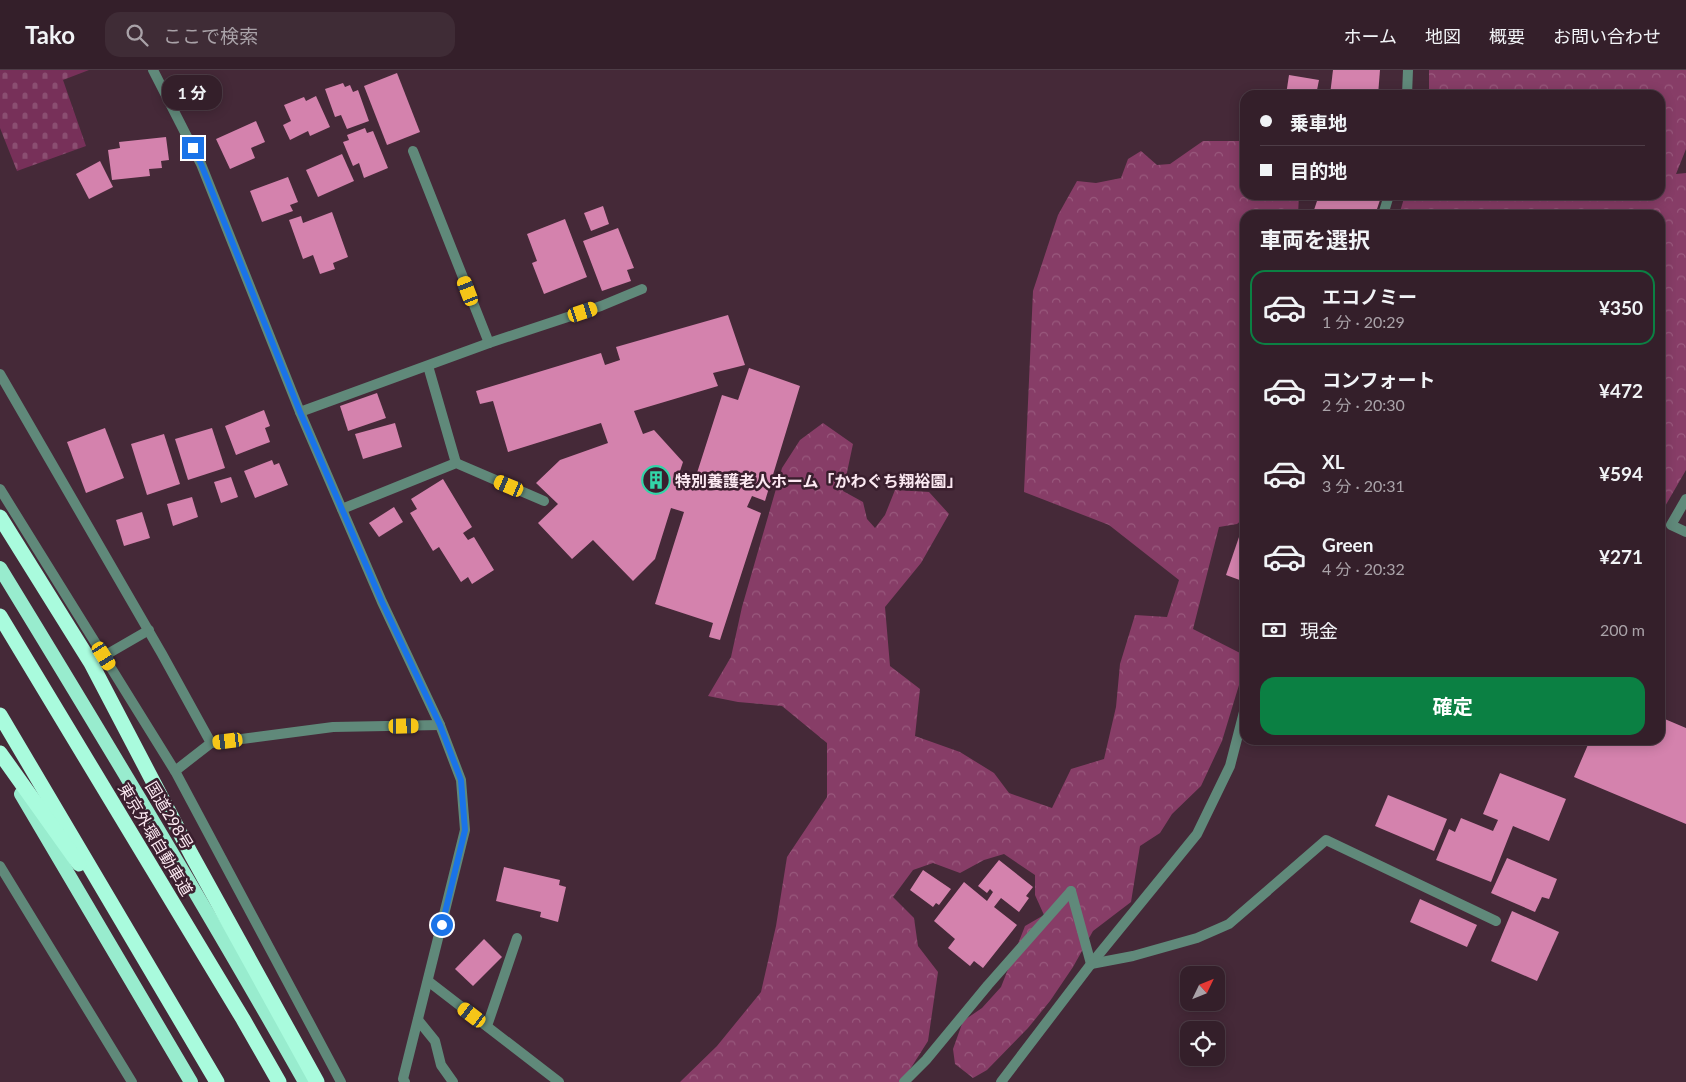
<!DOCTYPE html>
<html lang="ja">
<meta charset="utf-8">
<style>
:root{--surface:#341f2a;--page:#3f2c36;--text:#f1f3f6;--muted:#a9a2a8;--line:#4e3d47;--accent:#0b8043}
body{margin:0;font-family:Lato,"Noto Sans JP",sans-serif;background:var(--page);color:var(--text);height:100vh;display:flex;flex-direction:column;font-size:19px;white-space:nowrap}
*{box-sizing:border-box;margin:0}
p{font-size:16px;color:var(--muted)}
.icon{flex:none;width:28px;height:28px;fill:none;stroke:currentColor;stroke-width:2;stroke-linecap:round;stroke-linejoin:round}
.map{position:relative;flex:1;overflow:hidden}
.details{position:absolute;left:1240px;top:140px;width:425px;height:535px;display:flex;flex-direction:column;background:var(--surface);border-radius:15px;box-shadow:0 2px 12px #0003,0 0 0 1px var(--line)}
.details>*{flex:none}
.hud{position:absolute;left:1240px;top:20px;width:425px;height:110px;border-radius:15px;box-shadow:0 2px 12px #0003,0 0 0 1px var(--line);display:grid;align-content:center;height:110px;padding:0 20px;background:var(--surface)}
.needle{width:32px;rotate:47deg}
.controls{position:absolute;left:1180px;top:896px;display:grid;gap:10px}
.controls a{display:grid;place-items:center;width:45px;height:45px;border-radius:10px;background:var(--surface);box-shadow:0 2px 12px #0003,0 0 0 1px var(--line);font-size:25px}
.end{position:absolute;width:22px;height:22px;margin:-11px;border:6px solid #1a73e8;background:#fff;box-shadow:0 0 0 2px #fff}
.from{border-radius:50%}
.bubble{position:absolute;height:35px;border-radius:15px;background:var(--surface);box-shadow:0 2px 12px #0003,0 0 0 1px var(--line);font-size:16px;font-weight:700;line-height:35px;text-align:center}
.car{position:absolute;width:15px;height:30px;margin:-15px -8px;border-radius:6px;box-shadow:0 0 4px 1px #0007;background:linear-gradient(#f5c518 24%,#345 0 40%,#f5c518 0 76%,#345 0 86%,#f5c518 0)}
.hud b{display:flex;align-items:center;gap:18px;height:48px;font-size:19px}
.hud b+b{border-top:1px solid var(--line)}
.hud i{width:12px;height:12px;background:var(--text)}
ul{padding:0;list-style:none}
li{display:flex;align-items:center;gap:15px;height:75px;margin:0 10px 8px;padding:0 10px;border:2px solid transparent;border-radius:15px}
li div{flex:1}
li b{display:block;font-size:19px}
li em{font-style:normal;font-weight:700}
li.on{border-color:var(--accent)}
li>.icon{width:45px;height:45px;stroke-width:1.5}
h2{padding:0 20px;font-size:22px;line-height:60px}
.pay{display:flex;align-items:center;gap:12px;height:55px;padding:0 20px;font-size:19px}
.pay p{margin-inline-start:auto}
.cta{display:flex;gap:10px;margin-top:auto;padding:10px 20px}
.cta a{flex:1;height:58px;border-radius:15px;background:var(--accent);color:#fff;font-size:20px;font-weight:700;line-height:58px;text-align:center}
header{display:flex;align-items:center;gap:30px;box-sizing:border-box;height:70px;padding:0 25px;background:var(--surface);border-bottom:1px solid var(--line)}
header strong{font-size:24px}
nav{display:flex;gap:28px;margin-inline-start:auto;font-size:18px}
.search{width:350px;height:45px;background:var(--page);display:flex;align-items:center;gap:12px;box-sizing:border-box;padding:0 18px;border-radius:15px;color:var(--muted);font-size:19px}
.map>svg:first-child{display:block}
</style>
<header>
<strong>Tako</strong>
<div class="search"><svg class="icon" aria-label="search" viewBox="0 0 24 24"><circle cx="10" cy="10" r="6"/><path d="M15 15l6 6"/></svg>ここで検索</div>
<nav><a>ホーム</a><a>地図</a><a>概要</a><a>お問い合わせ</a></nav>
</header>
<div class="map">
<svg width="1686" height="1012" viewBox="0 0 1686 1012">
<defs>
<pattern id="forest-crowns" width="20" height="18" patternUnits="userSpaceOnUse" patternTransform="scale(1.25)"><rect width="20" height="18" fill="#873d67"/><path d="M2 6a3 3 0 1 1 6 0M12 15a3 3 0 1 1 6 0" fill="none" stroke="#99597d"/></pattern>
<pattern id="cemetery-stones" width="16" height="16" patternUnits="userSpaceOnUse" patternTransform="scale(1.25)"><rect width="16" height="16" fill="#773059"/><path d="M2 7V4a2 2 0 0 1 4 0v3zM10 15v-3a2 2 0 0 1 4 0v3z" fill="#8b4e71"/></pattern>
</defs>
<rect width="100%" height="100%" fill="#452938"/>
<g fill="url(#forest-crowns)">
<path d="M1429 0H1686V79L1676 104 1686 103V400L1660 445V145H1399L1405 125H1660V25H1429Z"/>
<path d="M1203 71H1245V125H1299L1298 145H1245V447L1237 454 1219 457 1193 559 1242 584 1239 615 1222 671 1201 716 1172 744 1160 763 1140 776 1131 832 1093 861 1073 897 1050 931 1028 958 987 1000 973 1008 955 994 953 979 963 951 982 938 1001 917 1025 856 1044 845 1035 825V805L1004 784 984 790 960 803 933 793 913 800 893 827 914 848 918 876 938 902 928 971 902 1012H680L717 976 761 922 776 856 787 787 827 727V673L782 636 738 632 708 626 731 587 742 537 782 398 800 370 823 353 853 374 843 421 863 432 867 449 875 458 885 445 895 420 929 422 949 444 921 493 885 537 890 596 920 619 915 666 960 682 994 703 1009 723 1052 738 1071 699 1104 689 1116 637 1120 594 1135 545 1167 547 1179 510 1109 455 1024 422 1033 221 1058 145 1077 111 1096 113 1121 108 1128 89 1141 81 1157 95 1170 94Z"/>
</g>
<path fill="url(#cemetery-stones)" d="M0 0H89L63 10 86 76 17 101 0 58Z"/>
<g fill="#d482ad">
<path d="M1333 0H1380L1378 25H1330Z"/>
<path d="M397 3 420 62 387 75 364 16Z"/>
<path d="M1289 5 1319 10 1316 25H1286Z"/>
<path d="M343 13 345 17 350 15 353 22 358 20 369 51 347 59 341 45 335 47 325 19Z"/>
<path d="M316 26 330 57 310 66 308 61 290 70 283 55 291 51 284 35 304 27 306 31Z"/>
<path d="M256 51 265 72 251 78 255 88 230 99 216 69Z"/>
<path d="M365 58 367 63 373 61 388 98 364 108 359 93 353 96 343 72 349 70 347 65Z"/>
<path d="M166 67 169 90 161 91 162 98 149 99 150 106 112 110 108 80 120 78 119 72Z"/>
<path d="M342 84 354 111 318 127 306 100Z"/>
<path d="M100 91 113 117 89 129 76 104Z"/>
<path d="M288 107 298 132 290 135 293 141 262 152 250 121Z"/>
<path d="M1319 125H1363L1380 130 1375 145H1319L1313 143Z"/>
<path d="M603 136 609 154 591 161 584 143Z"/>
<path d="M332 142 348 187 333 193 335 199 320 204 313 185 303 189 289 150 301 146 303 153Z"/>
<path d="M565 149 587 207 544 224 532 193 537 191 527 164Z"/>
<path d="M618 158 634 198 627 200 631 211 602 221 583 171Z"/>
<path d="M728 245 745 295 713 303 718 316 634 341 643 364 654 360 683 392 680 401 696 406 722 325 738 330 749 298 800 316 765 431 752 426 747 437 761 443 720 570 709 567 713 553 655 534 684 442 671 438 655 489 633 511 593 470 572 489 538 453 558 434 536 413 560 390 608 373 601 353 508 382 493 331 480 334 476 321 601 283 605 295 620 290 616 277Z"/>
<path d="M377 323 386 348 348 361 340 336Z"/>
<path d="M264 340 270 356 265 358 270 372 236 385 225 356Z"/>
<path d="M395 353 402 377 363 389 355 364Z"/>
<path d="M105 358 124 408 86 423 67 372Z"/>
<path d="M212 358 225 398 188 410 175 369Z"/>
<path d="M164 364 180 414 147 425 131 374Z"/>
<path d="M272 390 274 395 279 393 288 415 255 428 244 401Z"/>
<path d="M231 407 238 427 221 433 214 412Z"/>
<path d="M443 409 472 457 463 463 468 470 474 467 494 500 472 514 468 507 461 512 439 477 433 481 410 443 417 439 411 429Z"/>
<path d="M192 427 198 447 173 456 167 434Z"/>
<path d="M394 437 403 452 379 467 369 453Z"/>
<path d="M142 442 150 468 124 476 116 450Z"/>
<path d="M1239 467 1245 469V512L1226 505Z"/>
<path d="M1660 647 1686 658V754L1574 707 1590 670H1660Z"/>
<path d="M1500 703 1566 729 1549 771 1513 756 1491 812 1436 790 1449 759 1455 762 1461 748 1493 761 1498 750 1483 744Z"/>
<path d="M1388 725 1447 749 1434 781 1375 756Z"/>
<path d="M1507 788 1557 809 1549 829 1542 827 1535 842 1491 823Z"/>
<path d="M999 790 1033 817 1026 826 1029 828 1019 842 1001 828 994 837 1017 855 983 898 974 891 970 896 948 878 955 869 934 851 964 812 987 831 993 822 990 819 987 823 978 816Z"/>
<path d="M504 797 560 810 559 815 566 817 558 852 540 847 541 842 496 831Z"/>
<path d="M923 800 951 819 939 835 936 833 933 837 910 820Z"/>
<path d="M1420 829 1477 855 1467 877 1410 852Z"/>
<path d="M1512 841 1559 862 1537 911 1491 891Z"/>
<path d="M484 869 502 887 473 916 455 899Z"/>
</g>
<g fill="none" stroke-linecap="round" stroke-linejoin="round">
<g stroke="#60897a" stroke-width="10">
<path d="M413 81 489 273"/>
<path d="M428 296 456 393"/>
<path d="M300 342 489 273 601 236 642 219"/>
<path d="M342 439 456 393 544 431"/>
<path d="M211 673 333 657 440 655"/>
<path d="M1071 821 1091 894"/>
<path d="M428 911 559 1012"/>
<path d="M487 956 517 868"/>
<path d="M904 1012 926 990 988 915 1071 821"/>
</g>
<g stroke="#60897a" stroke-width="10">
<path d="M153 0 201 94 300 342 382 532 440 655 461 710 465 760 403 1009 405 1012"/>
<path d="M1407 25 1408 0"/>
<path d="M1383 145 1389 125"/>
<path d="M0 304 162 584 211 673 175 701"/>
<path d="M0 419 175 701 341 1012"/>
<path d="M1686 429 1671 455 1686 462"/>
<path d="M104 586 149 560"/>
<path d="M0 796 132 1012"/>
<path d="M1091 894 1133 886 1197 868 1229 854 1326 770 1496 851"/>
<path d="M418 950 435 971 441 995 453 1012"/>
<path d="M1001 1012 1091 894 1197 764 1230 696 1245 638"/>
</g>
<g stroke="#98ecce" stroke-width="14">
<path d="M0 498C104 668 207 839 305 1012"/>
<path d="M21 724 191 1012"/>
</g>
<g stroke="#a9fbdd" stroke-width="15">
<path d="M0 447 91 593 191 784 317 1012"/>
<path d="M0 546 243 949 279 1012"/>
<path d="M0 645 217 1012"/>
<path d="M0 683 79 794"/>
</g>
</g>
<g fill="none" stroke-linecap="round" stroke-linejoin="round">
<path stroke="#1a73e8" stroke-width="6" d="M193 78 201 94 300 342 382 532 440 655 461 710 465 760 442 855"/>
</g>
<defs>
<symbol id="building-ring" viewBox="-11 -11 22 22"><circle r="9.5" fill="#3a1f2e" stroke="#32d4a8" stroke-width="1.5"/><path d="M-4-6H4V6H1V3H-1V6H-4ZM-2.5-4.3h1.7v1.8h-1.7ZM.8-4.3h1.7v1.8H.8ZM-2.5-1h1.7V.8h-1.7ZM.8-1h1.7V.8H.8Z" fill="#32d4a8"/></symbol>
</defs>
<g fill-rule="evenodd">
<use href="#building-ring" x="640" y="394" width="32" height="32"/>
</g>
<g text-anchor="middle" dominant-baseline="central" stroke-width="5" stroke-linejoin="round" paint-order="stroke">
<g font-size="16" font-weight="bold" fill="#fce9f2" stroke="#3a1f2e" text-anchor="start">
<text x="675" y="410">特別養護老人ホーム「かわぐち翔裕園」</text>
</g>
<g font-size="16" fill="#fce9f2" stroke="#3a1f2e">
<text transform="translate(170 745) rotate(59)">国道298号</text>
<text transform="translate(156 769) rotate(59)">東京外環自動車道</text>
</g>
</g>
</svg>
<div class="controls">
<a><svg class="needle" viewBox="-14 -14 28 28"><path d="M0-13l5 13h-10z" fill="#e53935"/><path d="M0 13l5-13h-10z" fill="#a9a2a8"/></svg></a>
<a><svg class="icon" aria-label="locate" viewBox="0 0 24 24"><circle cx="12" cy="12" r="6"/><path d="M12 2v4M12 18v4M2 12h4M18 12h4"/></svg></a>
</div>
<i class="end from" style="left:442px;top:855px"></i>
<i class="end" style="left:193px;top:78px"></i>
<div class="bubble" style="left:162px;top:5px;width:60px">1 分</div>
<i class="car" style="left:468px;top:221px;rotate:339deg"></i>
<i class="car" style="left:583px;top:242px;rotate:72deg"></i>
<i class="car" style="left:509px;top:416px;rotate:293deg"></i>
<i class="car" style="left:104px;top:586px;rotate:148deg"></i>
<i class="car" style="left:404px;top:656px;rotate:89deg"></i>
<i class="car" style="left:228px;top:671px;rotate:263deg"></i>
<i class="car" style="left:472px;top:945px;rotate:307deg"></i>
<div class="hud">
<b><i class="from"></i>乗車地</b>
<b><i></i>目的地</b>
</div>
<section class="details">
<h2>車両を選択</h2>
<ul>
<li class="on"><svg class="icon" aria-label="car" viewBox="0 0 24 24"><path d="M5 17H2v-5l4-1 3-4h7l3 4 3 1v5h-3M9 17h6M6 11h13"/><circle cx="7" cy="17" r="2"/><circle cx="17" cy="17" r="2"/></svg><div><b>エコノミー</b><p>1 分 · 20:29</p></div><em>¥350</em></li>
<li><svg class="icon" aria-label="car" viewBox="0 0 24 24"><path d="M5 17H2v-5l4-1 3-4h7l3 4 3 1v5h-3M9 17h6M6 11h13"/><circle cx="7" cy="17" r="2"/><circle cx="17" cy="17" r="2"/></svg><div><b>コンフォート</b><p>2 分 · 20:30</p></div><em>¥472</em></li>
<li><svg class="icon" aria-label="car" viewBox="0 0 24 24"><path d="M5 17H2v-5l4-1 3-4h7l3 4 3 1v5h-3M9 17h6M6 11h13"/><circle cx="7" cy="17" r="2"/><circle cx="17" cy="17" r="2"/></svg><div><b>XL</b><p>3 分 · 20:31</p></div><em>¥594</em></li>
<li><svg class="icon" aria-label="car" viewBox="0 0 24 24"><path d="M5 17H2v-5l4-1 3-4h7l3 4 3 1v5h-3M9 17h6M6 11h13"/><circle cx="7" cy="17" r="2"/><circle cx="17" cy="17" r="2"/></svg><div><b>Green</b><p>4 分 · 20:32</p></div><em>¥271</em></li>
</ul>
<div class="pay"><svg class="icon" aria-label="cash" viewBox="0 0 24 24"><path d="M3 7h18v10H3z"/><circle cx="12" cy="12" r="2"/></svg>現金<p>200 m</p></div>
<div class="cta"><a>確定</a></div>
</section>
</div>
